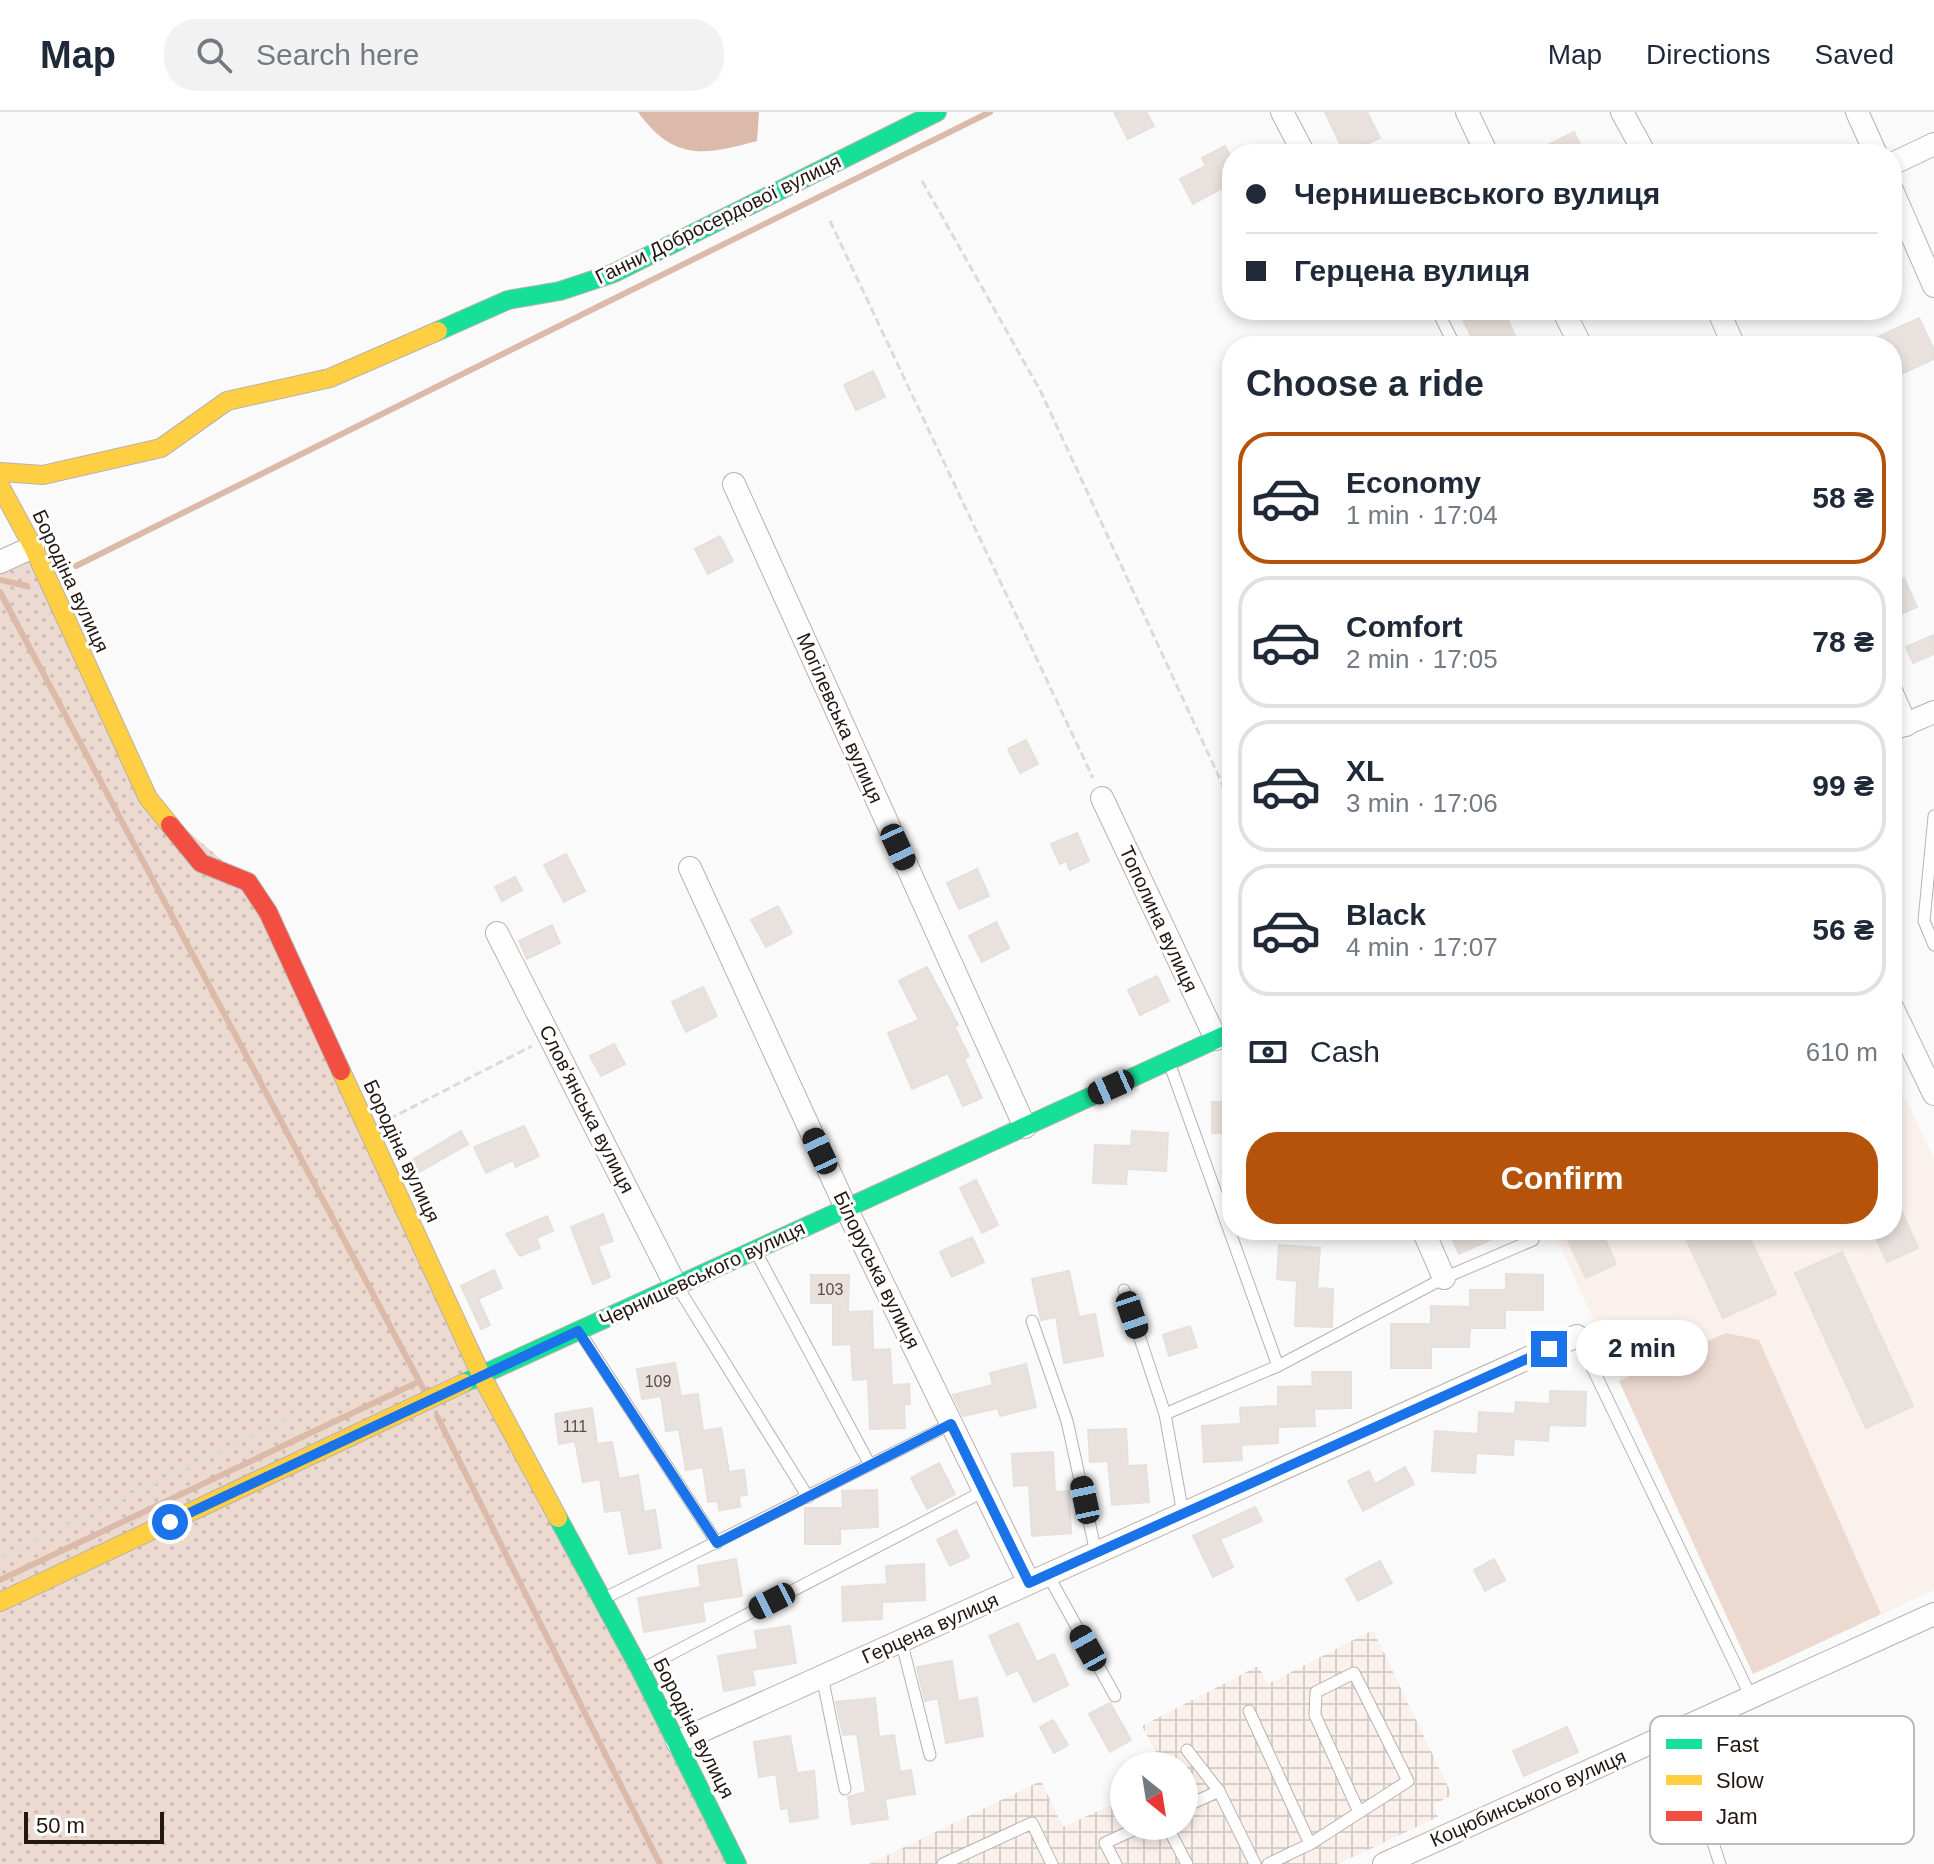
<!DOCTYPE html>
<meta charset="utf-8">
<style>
:root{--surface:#fff;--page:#f2f2f3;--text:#1f2937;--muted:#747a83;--line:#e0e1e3;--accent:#b45309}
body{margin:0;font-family:Helvetica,sans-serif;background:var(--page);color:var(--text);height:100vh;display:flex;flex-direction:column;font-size:30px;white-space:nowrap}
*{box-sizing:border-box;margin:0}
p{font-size:26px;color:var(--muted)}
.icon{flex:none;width:44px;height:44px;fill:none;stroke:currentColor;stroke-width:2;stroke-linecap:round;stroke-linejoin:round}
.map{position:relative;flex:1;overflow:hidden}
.sheet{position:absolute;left:1222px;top:224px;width:680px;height:904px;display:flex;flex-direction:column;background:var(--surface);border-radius:32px;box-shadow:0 4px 12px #0003}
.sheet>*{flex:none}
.guide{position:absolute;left:1222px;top:32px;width:680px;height:176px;border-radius:32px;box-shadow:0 4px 12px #0003;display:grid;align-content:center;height:176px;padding:0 24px;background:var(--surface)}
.needle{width:52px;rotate:150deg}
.fabs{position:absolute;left:1110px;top:1640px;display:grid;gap:16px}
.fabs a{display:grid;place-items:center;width:88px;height:88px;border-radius:50%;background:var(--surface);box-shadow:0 4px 12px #0003;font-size:40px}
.scale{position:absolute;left:24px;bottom:20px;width:140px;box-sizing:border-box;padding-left:8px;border:4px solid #241710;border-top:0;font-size:22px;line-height:28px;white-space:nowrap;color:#241710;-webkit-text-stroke:6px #fff;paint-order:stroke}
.end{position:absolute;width:36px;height:36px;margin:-18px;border:10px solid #1a73e8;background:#fff;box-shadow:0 0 0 4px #fff}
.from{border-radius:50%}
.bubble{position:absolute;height:56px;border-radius:28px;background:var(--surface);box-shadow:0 4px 12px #0003;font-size:26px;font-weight:800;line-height:56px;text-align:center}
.car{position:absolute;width:24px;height:48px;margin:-24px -12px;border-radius:10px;box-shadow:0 0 6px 2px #0007;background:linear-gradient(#222 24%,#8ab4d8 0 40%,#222 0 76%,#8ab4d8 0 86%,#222 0)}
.guide b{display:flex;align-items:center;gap:28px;height:76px;font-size:30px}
.guide b+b{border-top:2px solid var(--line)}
.guide i{width:20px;height:20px;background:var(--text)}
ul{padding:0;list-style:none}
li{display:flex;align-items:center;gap:24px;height:132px;margin:0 16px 12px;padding:0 8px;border:4px solid var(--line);border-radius:32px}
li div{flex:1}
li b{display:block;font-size:30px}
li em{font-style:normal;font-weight:800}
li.selected{border-color:var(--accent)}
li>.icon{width:72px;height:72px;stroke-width:1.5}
h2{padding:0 24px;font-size:36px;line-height:96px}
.pay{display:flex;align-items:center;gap:20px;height:88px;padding:0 24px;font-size:30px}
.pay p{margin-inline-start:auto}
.primary-button{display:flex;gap:16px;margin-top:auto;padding:16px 24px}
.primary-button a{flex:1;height:92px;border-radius:32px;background:var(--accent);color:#fff;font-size:32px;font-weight:800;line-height:92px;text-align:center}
header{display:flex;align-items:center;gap:48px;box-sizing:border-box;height:112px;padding:0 40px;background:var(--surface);border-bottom:2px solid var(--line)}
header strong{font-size:38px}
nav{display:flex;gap:44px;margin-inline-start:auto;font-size:28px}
.search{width:560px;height:72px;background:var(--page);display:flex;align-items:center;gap:20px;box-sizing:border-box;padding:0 28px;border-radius:32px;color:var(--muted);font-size:30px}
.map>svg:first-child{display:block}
</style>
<header>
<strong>Map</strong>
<div class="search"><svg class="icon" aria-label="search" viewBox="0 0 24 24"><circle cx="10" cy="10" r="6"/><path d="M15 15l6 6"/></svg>Search here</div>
<nav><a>Map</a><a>Directions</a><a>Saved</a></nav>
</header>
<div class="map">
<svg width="1934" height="1752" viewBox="0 0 1934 1752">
<defs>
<pattern id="industrial-grid" width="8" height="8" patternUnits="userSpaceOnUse" patternTransform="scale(2)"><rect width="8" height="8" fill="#fbf1ec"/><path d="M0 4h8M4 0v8" fill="none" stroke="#d7cec9"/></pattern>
<pattern id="grass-dots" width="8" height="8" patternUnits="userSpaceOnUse" patternTransform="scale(2)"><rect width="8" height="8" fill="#ecdad1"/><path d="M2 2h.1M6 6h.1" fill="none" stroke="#cabab2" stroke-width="1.8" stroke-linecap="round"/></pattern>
</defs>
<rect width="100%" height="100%" fill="#fafafa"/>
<path fill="#fbf1ec" d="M1892 958 1934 1047V1478L1753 1562 1553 1118H1892Z"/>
<path fill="url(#industrial-grid)" d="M1373 1518 1452 1683 1433 1693 1438 1705 1338 1752H869L1041 1669 1063 1715 1124 1687V1714H1184V1654H1163L1142 1614 1258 1554 1268 1572Z"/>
<path fill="url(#grass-dots)" d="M37 435 150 686 248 771 737 1752H0V454Z"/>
<path fill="#ecdad1" d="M1726 1221 1759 1228 1881 1502 1753 1562 1619 1269Z"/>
<path fill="#dcbaa9" d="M638 0H759L757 29C705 43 674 50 638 0Z"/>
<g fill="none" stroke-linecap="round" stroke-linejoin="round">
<g stroke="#dcbaa9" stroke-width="6">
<path d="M76 454 990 0"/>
<path d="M0 468 27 474"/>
<path d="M0 480 425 1280"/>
<path d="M437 1304 660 1752"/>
<path d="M0 1468 418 1270"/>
</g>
</g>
<g fill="#e8e1de" stroke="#e6e0dc" stroke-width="2">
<path d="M1114 0H1146L1154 14 1128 27Z"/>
<path d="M1325 0H1367L1380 26 1345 42Z"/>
<path d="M1574 20 1585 42H1529Z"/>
<path d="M1225 34 1232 47V71L1193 92 1180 67 1206 54 1202 46Z"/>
<path d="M1458 198H1503L1520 234H1476Z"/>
<path d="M1919 206 1934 238V247L1897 264 1892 254V234H1858Z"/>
<path d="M873 259 885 285 856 298 844 273Z"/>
<path d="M720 424 733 449 708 462 695 437Z"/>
<path d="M1904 466 1917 495 1892 506V472Z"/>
<path d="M1934 523V542L1913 551 1906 535Z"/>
<path d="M1026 628 1038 652 1020 661 1008 637Z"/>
<path d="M1077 721 1089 749 1070 758 1066 749 1060 752 1051 732Z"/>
<path d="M566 742 585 779 564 790 544 753Z"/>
<path d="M977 757 989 784 959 797 947 771Z"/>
<path d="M515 765 522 778 502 789 495 775Z"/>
<path d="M778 794 792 821 766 835 751 808Z"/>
<path d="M996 810 1009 836 982 850 969 824Z"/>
<path d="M552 813 560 831 527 847 519 829Z"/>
<path d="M927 855 958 913 954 914 969 944 964 947 982 986 963 994 948 961 912 977 888 921 919 908 899 869Z"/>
<path d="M1157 864 1169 889 1140 903 1128 878Z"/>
<path d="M703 875 717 904 686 920 672 890Z"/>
<path d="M614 932 625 952 601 964 590 944Z"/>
<rect x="1212" y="990" width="20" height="31"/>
<path d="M524 1014 539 1044 516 1055 513 1048 486 1061 474 1035Z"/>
<path d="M461 1019 468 1032 414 1063 407 1051Z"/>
<path d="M1132 1019 1168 1021 1166 1059 1127 1057 1126 1072 1093 1071 1095 1033 1131 1034Z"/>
<path d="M976 1068 998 1113 982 1121 960 1076Z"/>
<path d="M1892 1078 1918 1136 1887 1150 1872 1118H1892Z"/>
<path d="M603 1102 613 1129 598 1134 610 1165 593 1172 571 1115Z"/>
<path d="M547 1104 553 1119 536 1126 540 1136 520 1144 506 1122Z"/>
<path d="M1448 1118H1512L1459 1142Z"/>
<path d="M1563 1118H1601L1616 1152 1586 1166Z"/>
<path d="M1682 1118H1746L1776 1182 1723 1206Z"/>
<path d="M972 1125 984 1150 952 1165 940 1140Z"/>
<path d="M1279 1133 1320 1136 1317 1176 1333 1177 1332 1215 1295 1214 1297 1169 1277 1167Z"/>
<path d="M1842 1140 1913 1294 1866 1316 1795 1161Z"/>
<path d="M494 1158 502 1176 478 1187 490 1213 481 1217 461 1174Z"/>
<path d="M1069 1159 1079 1205 1095 1202 1103 1244 1064 1251 1056 1205 1041 1208 1032 1167Z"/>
<path d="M1506 1162 1543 1163V1198H1505V1216H1470L1469 1235H1431V1256H1391V1212H1431V1194L1470 1195V1178H1506Z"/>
<path d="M811 1163H849L848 1200 872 1199 873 1238 890 1237 892 1273 909 1272 910 1292 904 1293 905 1316 870 1317 868 1267 853 1268 851 1232 833 1233V1191H811Z"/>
<path d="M1190 1214 1197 1235 1169 1244 1163 1223Z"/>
<path d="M675 1251 681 1284 698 1282 703 1319 721 1316 729 1360 744 1358 747 1383 739 1384 740 1395 719 1398 718 1389 708 1390 703 1355 686 1358 679 1317 666 1319 661 1284 642 1287 637 1257Z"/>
<path d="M1026 1252 1036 1295 1000 1304 998 1296 963 1304 953 1283 993 1273 990 1261Z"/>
<path d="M1312 1260H1351V1296L1314 1297 1315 1314 1278 1315V1331L1241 1333 1242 1348 1204 1350 1202 1314 1241 1312 1240 1296 1278 1294V1275L1313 1274Z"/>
<path d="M1550 1279 1586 1280 1585 1314 1549 1313 1548 1329 1514 1327 1513 1343 1476 1341 1475 1361 1432 1359 1435 1319 1478 1322 1479 1300 1515 1302 1516 1290 1550 1292Z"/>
<path d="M592 1296 597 1332 612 1330 619 1367 638 1363 644 1400 655 1398 661 1436 629 1442 621 1398 605 1400 600 1367 583 1370 575 1329 559 1332 555 1302Z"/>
<path d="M1126 1317 1128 1354 1146 1353 1149 1390 1112 1393 1108 1349 1090 1350 1088 1318Z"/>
<path d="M1053 1340 1055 1380 1069 1379 1071 1421 1032 1424 1029 1373 1014 1374 1012 1342Z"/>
<path d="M939 1351 955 1382 927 1397 911 1366Z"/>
<path d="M1405 1355 1414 1372 1363 1399 1348 1369 1369 1359 1375 1372Z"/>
<path d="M877 1378 878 1415 840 1417V1432H805V1396H843L842 1379Z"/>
<path d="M1255 1395 1262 1409 1220 1427 1233 1455 1213 1465 1193 1424Z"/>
<path d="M956 1418 969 1445 950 1454 937 1428Z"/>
<path d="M736 1447 742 1484 702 1490 705 1509 644 1520 638 1486 701 1475 698 1454Z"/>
<path d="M1494 1447 1505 1468 1485 1479 1474 1458Z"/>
<path d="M1380 1449 1392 1471 1358 1489 1346 1467Z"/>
<path d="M924 1452 925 1488 882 1490V1507L843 1509 842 1475 887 1472 886 1454Z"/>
<path d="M1018 1511 1037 1550 1054 1542 1068 1573 1034 1590 1018 1558 1007 1563 989 1524Z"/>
<path d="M790 1514 796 1551 752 1558 755 1573 724 1579 718 1544 758 1537 755 1519Z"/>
<path d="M952 1549 958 1589 977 1586 983 1624 946 1631 938 1586 925 1589 917 1555Z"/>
<path d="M875 1586 879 1625 894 1623 900 1660 911 1658 915 1682 885 1687 888 1707 852 1712 848 1685 866 1680 857 1622 843 1623 836 1590Z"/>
<path d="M1110 1591 1131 1628 1110 1640 1089 1602Z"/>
<path d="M1053 1608 1068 1633 1054 1641 1040 1615Z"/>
<path d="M1567 1615 1578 1640 1524 1664 1513 1639Z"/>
<path d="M790 1624 797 1661 814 1659 818 1706 790 1710 788 1696 781 1697 776 1662 759 1665 754 1630Z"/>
</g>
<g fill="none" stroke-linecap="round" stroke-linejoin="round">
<defs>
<g id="lane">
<path d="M1437 198 1455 234"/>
<path d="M1934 704 1924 809 1934 833"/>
<path d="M1170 953 1278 1254 1165 1302 1183 1402"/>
<path d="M757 1142 870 1353"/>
<path d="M679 1177 808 1385"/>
<path d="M1124 1178 1165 1302"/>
<path d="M1032 1209 1067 1309 1096 1441"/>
<path d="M581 1222 717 1431"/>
<path d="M1577 1224 1751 1585"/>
<path d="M1278 1254 1444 1166 1533 1128"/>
<path d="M1048 1463 1115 1584"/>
<path d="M605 1486 951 1312"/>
<path d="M901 1528 930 1643"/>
<path d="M644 1556 984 1379"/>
<path d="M822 1564 845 1677"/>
<path d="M1249 1599 1310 1732"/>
<path d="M1676 1619 1720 1752"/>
<path d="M1187 1638 1219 1679 1255 1752"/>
<path d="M1184 1695 1219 1679"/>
<path d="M1167 1714 1187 1752"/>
<path d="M943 1752 1032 1711 1052 1752"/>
<path d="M1116 1752 1105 1731 1142 1714"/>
<path d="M1268 1752 1310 1732 1408 1669 1354 1561 1316 1580 1315 1603 1358 1698"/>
</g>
<g id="street">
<path d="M1282 0 1304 42"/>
<path d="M1467 0 1487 42"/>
<path d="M1622 0 1645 42"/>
<path d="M1857 0 1876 42"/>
<path d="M1892 52 1934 32"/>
<path d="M1892 78 1934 174"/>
<path d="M1563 198 1581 234"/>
<path d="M1718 198 1734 234"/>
<path d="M734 372 1025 1015"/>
<path d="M0 450 33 435"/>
<path d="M1892 581 1906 613"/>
<path d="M1892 618 1934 600"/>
<path d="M1102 686 1216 927"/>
<path d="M690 756 846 1096 1029 1471"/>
<path d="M497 821 676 1174"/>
<path d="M1892 895 1934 982"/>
<path d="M1423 1118 1444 1166"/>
<path d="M677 1630 1577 1224"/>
<path d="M1384 1752 1934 1502"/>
</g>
<g id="fast">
<path d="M438 219 508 188 560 179 614 161 937 0"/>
<path d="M464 1271 1232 920"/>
<path d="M558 1406 640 1557 737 1752"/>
</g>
<g id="slow">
<path d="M0 360 43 363 161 336 227 289 330 266 438 219"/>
<path d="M0 374 33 435 148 686 170 713"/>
<path d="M341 959 481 1263 558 1406"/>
<path d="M0 1490 464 1271"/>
</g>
<path id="jam" d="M170 713 201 751 248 770 268 800 341 959"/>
</defs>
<use href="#lane" stroke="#b8b2af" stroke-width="13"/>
<use href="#street" stroke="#b8b2af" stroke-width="24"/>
<use href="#fast" stroke="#b8b2af" stroke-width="20"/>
<use href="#slow" stroke="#b8b2af" stroke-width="20"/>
<use href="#jam" stroke="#b8b2af" stroke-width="20"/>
<g stroke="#dbdbda" stroke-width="3" stroke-dasharray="8 4" stroke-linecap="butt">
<path d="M922 69 1041 280 1232 693"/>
<path d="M830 109 1093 666"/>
<path d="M389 1007 532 934"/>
<path d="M0 1446 302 1300"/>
</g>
<use href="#lane" stroke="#fefefe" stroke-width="11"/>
<use href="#street" stroke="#fefefe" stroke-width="22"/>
<use href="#fast" stroke="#16e098" stroke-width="18"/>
<use href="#slow" stroke="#ffcf43" stroke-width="18"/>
<use href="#jam" stroke="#f24e42" stroke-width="18"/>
</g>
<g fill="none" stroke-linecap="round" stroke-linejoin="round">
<path stroke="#1a73e8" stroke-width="10" d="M170 1410 578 1219 717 1431 951 1312 1029 1471 1549 1237"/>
</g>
<g text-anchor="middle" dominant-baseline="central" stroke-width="6" stroke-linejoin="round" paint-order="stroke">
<g font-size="16" fill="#584d47">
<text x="830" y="1177">103</text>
<text x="658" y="1269">109</text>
<text x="575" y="1314">111</text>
</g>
<g font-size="20" fill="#241710" stroke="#fff">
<text transform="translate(718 107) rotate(-26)">Ганни Добросердової вулиця</text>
<text transform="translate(71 469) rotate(65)">Бородіна вулиця</text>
<text transform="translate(840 606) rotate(66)">Могілевська вулиця</text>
<text transform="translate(1159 807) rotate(65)">Тополина вулиця</text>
<text transform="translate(587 997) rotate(63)">Слов’янська вулиця</text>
<text transform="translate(402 1039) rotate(65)">Бородіна вулиця</text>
<text transform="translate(877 1158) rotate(64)">Білоруська вулиця</text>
<text transform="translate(702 1162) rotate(-25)">Чернишевського вулиця</text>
<text transform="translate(930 1516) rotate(-24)">Герцена вулиця</text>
<text transform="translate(694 1616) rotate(63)">Бородіна вулиця</text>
<text transform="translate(1528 1686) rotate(-24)">Коцюбинського вулиця</text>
</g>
</g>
<rect x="1650" y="1604" width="264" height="128" rx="12" fill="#fff" stroke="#bdb9b7" stroke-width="2"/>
<rect x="1666" y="1627" width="36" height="10" fill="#16e098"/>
<rect x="1666" y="1663" width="36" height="10" fill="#ffcf43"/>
<rect x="1666" y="1699" width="36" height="10" fill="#f24e42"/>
<g font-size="22" fill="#241710">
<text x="1716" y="1640">Fast</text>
<text x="1716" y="1676">Slow</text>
<text x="1716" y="1712">Jam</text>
</g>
</svg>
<div class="fabs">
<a><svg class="needle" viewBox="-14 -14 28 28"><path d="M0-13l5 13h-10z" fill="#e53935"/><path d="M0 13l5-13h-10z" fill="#747a83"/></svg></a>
</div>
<div class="scale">50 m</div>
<i class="end from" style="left:170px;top:1410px"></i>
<i class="end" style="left:1549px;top:1237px"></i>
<div class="bubble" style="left:1576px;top:1208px;width:132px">2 min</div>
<i class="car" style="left:898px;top:735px;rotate:155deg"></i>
<i class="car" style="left:1111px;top:975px;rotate:246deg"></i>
<i class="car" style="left:820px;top:1039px;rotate:335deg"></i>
<i class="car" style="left:1132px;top:1203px;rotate:161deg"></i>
<i class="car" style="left:1085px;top:1388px;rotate:348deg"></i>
<i class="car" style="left:772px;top:1489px;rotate:243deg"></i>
<i class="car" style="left:1088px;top:1536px;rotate:331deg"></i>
<div class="guide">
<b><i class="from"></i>Чернишевського вулиця</b>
<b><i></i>Герцена вулиця</b>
</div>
<section class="sheet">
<h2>Choose a ride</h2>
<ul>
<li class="selected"><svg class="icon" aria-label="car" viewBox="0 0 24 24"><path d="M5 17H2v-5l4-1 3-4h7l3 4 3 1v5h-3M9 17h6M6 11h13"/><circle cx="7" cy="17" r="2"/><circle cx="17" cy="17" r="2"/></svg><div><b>Economy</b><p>1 min · 17:04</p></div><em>58 ₴</em></li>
<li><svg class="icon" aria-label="car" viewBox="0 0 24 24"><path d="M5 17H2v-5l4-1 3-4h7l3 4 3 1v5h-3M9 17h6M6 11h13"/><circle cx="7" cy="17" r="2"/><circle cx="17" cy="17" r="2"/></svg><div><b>Comfort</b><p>2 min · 17:05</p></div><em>78 ₴</em></li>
<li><svg class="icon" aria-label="car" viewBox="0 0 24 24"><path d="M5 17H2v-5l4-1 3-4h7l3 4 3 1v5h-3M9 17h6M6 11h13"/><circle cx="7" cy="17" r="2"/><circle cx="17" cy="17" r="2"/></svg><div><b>XL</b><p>3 min · 17:06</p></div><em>99 ₴</em></li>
<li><svg class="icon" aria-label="car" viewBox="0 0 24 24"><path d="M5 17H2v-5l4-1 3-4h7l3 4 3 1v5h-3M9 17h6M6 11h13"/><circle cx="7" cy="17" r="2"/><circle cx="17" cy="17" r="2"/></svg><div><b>Black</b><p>4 min · 17:07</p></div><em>56 ₴</em></li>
</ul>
<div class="pay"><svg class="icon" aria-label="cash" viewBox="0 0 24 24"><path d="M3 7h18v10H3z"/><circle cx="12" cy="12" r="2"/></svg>Cash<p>610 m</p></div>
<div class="primary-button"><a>Confirm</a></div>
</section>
</div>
